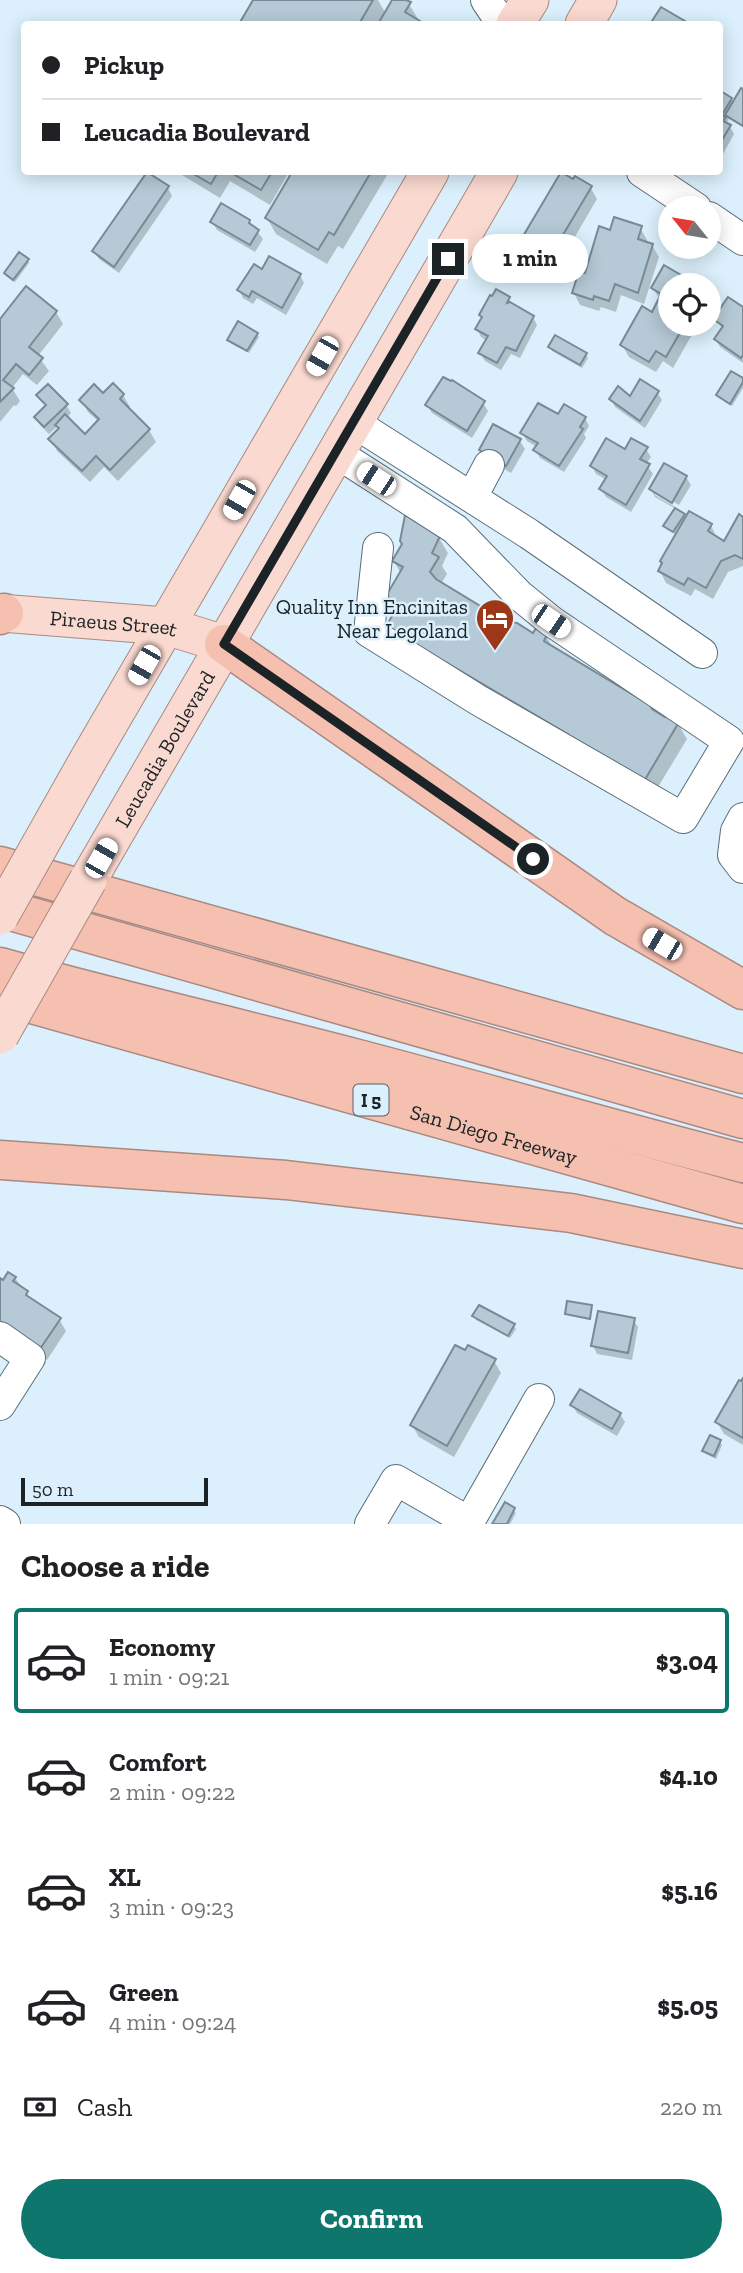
<!DOCTYPE html>
<meta charset="utf-8">
<style>
:root{--surface:#fff;--page:#f6f6f6;--text:#202124;--muted:#757577;--line:#e0e0e0;--accent:#0f766e}
body{margin:0;font-family:"Zilla Slab",serif;background:var(--page);color:var(--text);height:100vh;display:flex;flex-direction:column;font-size:26px;white-space:nowrap}
*{box-sizing:border-box;margin:0}
p{font-size:23px;color:var(--muted)}
.icon{flex:none;width:38px;height:38px;fill:none;stroke:currentColor;stroke-width:2;stroke-linecap:round;stroke-linejoin:round}
.map{position:relative;height:1524px;overflow:hidden}
.sheet{display:flex;flex-direction:column;background:var(--surface);flex:1}
.sheet>*{flex:none}
.banner{position:absolute;left:21px;top:21px;width:702px;height:154px;border-radius:7px;box-shadow:0 4px 18px #0003;display:grid;align-content:center;height:154px;padding:0 21px;background:var(--surface)}
.needle{width:46px;rotate:300deg}
.buttons{position:absolute;left:658px;top:196px;display:grid;gap:14px}
.buttons a{display:grid;place-items:center;width:63px;height:63px;border-radius:50%;background:var(--surface);box-shadow:0 4px 18px #0003;font-size:35px}
.scale{position:absolute;left:21px;bottom:18px;width:187px;box-sizing:border-box;padding-left:7px;border:4px solid #1b2327;border-top:0;font-size:19px;line-height:24px;white-space:nowrap;color:#1b2327;-webkit-text-stroke:5px #dbf0fc;paint-order:stroke}
.end{position:absolute;width:32px;height:32px;margin:-16px;border:9px solid #1b2327;background:#fff;box-shadow:0 0 0 4px #fff}
.from{border-radius:50%}
.bubble{position:absolute;height:49px;border-radius:24px;background:var(--surface);box-shadow:0 4px 18px #0003;font-size:23px;font-weight:700;line-height:49px;text-align:center}
.car{position:absolute;width:21px;height:42px;margin:-21px -10px;border-radius:9px;box-shadow:0 0 5px 2px #0007;background:linear-gradient(#fff 24%,#345 0 40%,#fff 0 76%,#345 0 86%,#fff 0)}
.banner b{display:flex;align-items:center;gap:24px;height:66px;font-size:26px}
.banner b+b{border-top:2px solid var(--line)}
.banner i{width:18px;height:18px;background:var(--text)}
ul{padding:0;list-style:none}
li{display:flex;align-items:center;gap:21px;height:105px;margin:0 14px 10px;padding:0 7px;border:4px solid transparent;border-radius:7px}
li div{flex:1}
li b{display:block;font-size:26px}
li em{font-style:normal;font-weight:700}
li.active{border-color:var(--accent)}
li>.icon{width:63px;height:63px;stroke-width:1.5}
h2{padding:0 21px;font-size:32px;line-height:84px}
.pay{display:flex;align-items:center;gap:18px;height:77px;padding:0 21px;font-size:26px}
.pay p{margin-inline-start:auto}
.action{display:flex;gap:14px;margin-top:auto;padding:14px 21px}
.action a{flex:1;height:80px;border-radius:42px;background:var(--accent);color:#fff;font-size:28px;font-weight:700;line-height:80px;text-align:center}
.map>svg:first-child{display:block}
</style>
<div class="map">
<svg width="743" height="1524" viewBox="0 0 743 1524">
<rect width="100%" height="100%" fill="#dbf0fc"/>
<g fill="#0003">
<path d="M255 0H378L386 14 394 0H403L409 4 418 19 417 22 422 24H241Z"/>
<path d="M743 91V127L729 119 727 122 734 134 723 154 719 152V92L731 99 734 104Z"/>
<path d="M177 172H289L270 205 230 181 220 198Z"/>
<path d="M294 172H389L343 249 338 246 327 264 276 234 267 218Z"/>
<path d="M147 174 168 188 172 196 119 273 99 259 94 251Z"/>
<path d="M590 187 597 199 555 271 528 255 521 243Z"/>
<path d="M249 221 263 239 255 252 217 230 212 222Z"/>
<path d="M640 228 647 240 646 243 652 245 659 257 644 304 621 295 616 312 601 307 599 311 580 305 574 293 586 275 611 232Z"/>
<path d="M27 260 29 263 15 282 8 277 6 273Z"/>
<path d="M665 268 695 285H670V324H698L673 368 663 361 656 372 629 357 622 345 652 314 660 300 653 288Z"/>
<path d="M263 271 300 275 304 283 286 315 257 298 253 304 243 298 239 290Z"/>
<path d="M26 289 56 312 63 324 38 356 49 371 37 385 23 374 12 388 20 401 16 406 14 405 0 422V322Z"/>
<path d="M509 299 513 306 533 317 537 325 520 358 511 354 501 370 485 361 480 353 487 341 481 337 477 329Z"/>
<path d="M743 310V363L720 347 716 340 723 329 715 319Z"/>
<path d="M257 334 259 337 249 353 231 343 229 340Z"/>
<path d="M550 347 586 355 588 358 582 368 552 351Z"/>
<path d="M743 380V388L732 406 720 398 718 395Z"/>
<path d="M657 392 662 400 645 428 615 407 611 399 631 398Z"/>
<path d="M39 395 66 405 71 413 66 418 85 436 99 422 88 412 81 400 103 395H123L130 407 128 409 149 430 156 442 118 481 104 467 90 482 57 451 51 439 60 430 58 426 49 434 40 425 36 417 47 406Z"/>
<path d="M483 403 488 411 472 438 432 413 427 405Z"/>
<path d="M559 417 585 418 589 426 584 434 586 438 564 472 540 458 535 450 537 447 527 441 522 433Z"/>
<path d="M494 426 520 441 525 449 511 473 485 458 481 450Z"/>
<path d="M646 449 651 457 646 464 653 474 631 512 606 497 601 489 607 480 596 474 592 466 625 451Z"/>
<path d="M686 477 691 485 679 505 655 491V495L677 508 676 510 683 515 686 520 711 525 717 539 724 543 743 519V566L728 572 713 599 695 589 691 596 666 583 660 571 677 536 665 526 676 509 655 497 651 489Z"/>
<path d="M439 538 448 553 442 566 447 574 441 584 505 622 534 636H546L553 648 652 711 665 719 677 722 687 739 652 797 460 681 397 611 388 596 401 574 394 561Z"/>
<path d="M15 1278 32 1301 59 1319 66 1331 47 1360 0 1329V1280L3 1283Z"/>
<path d="M474 1316 514 1326 516 1329 510 1338 476 1320Z"/>
<path d="M633 1320 638 1327 632 1360 597 1354 593 1346Z"/>
<path d="M494 1361 501 1373 454 1457 419 1437 412 1425Z"/>
<path d="M743 1381V1445L724 1434 717 1422Z"/>
<path d="M572 1405 620 1414 625 1422 617 1436 577 1413Z"/>
<path d="M720 1442 722 1445 716 1459 706 1454 704 1451Z"/>
<path d="M505 1505 516 1513 510 1524H494Z"/>
</g>
<g fill="#b5cad6" stroke="#778a95" stroke-width="2">
<path d="M253 0H373L359 24H239Z"/>
<path d="M392 0H406L411 2 405 12 425 24H378Z"/>
<path d="M661 7 690 24H650Z"/>
<path d="M741 88 743 89V126L725 115Z"/>
<path d="M719 90 732 98 722 115 726 117 723 121 731 125 719 145Z"/>
<path d="M147 172 169 186 114 267 92 251Z"/>
<path d="M190 172H218L211 184Z"/>
<path d="M230 172H272L261 190Z"/>
<path d="M292 172H371L334 235 329 232 318 250 265 218Z"/>
<path d="M561 172 573 179 575 176 592 186 548 260 519 243Z"/>
<path d="M221 203 250 220 249 223 259 230 250 245 210 222Z"/>
<path d="M614 217 642 226 638 239 653 244 638 293 615 284 609 301 594 296 593 300 572 293 579 271 585 273 599 226 610 230Z"/>
<path d="M19 252 29 259 13 280 4 273Z"/>
<path d="M269 256 301 274 282 308 252 291 249 297 237 290 254 264 262 269Z"/>
<path d="M664 265 698 285H670V324H685L666 357 656 351 649 362 620 345 642 306 652 312 661 294 651 288Z"/>
<path d="M26 286 57 311 29 347 43 358 29 375 16 364 3 380 14 388 0 402V319Z"/>
<path d="M496 289 510 297 507 303 510 302 534 316 516 351 506 347 497 363 478 353 488 336 475 329 482 317 479 315 490 295 492 296Z"/>
<path d="M728 297 743 307V355L741 358 714 339 723 326 713 319Z"/>
<path d="M238 321 258 333 247 351 227 340Z"/>
<path d="M555 335 587 353 580 365 548 347Z"/>
<path d="M731 371 743 378V382L730 404 716 395Z"/>
<path d="M443 377 451 381 452 380 485 401 467 431 425 405Z"/>
<path d="M640 379 659 391 640 421 609 399 618 386 630 396Z"/>
<path d="M113 383 124 394 120 399 150 429 110 470 96 456 82 471 48 439 59 428 55 425 65 414 85 434 99 419 79 400 94 384 103 393Z"/>
<path d="M48 384 68 404 44 427 34 417 46 405 36 395Z"/>
<path d="M538 403 558 414 564 404 586 417 580 427 583 429 559 466 533 450 538 443 520 433Z"/>
<path d="M493 424 521 439 506 466 479 450Z"/>
<path d="M606 438 625 449 631 438 648 447 640 459 650 464 626 505 599 489 607 476 590 466Z"/>
<path d="M664 463 687 476 672 503 649 489Z"/>
<path d="M675 508 685 514 673 532 663 526Z"/>
<path d="M689 511 712 524 708 531 724 541 739 514 743 517V559L735 555 721 561 706 588 688 578 684 585 658 571 662 563 660 561Z"/>
<path d="M405 515 440 536 432 553 439 557 430 572 436 579 505 621 517 623 533 633 536 628 547 634 544 641 650 705 652 709 665 717 666 714 679 722 643 783 571 739 569 735 386 627 399 603 386 596 403 567 392 561 402 544 400 541Z"/>
<path d="M8 1272 16 1277 13 1281 28 1291 26 1295 61 1318 40 1349 0 1323V1278L3 1280Z"/>
<path d="M567 1301 592 1305 590 1319 565 1314Z"/>
<path d="M479 1305 515 1324 508 1336 472 1316Z"/>
<path d="M598 1311 635 1318 628 1353 591 1346Z"/>
<path d="M455 1345 465 1350 468 1345 496 1359 447 1446 410 1425Z"/>
<path d="M743 1378V1438L715 1422 739 1380 741 1381Z"/>
<path d="M580 1389 621 1413 612 1429 570 1405Z"/>
<path d="M710 1435 721 1440 714 1456 702 1451Z"/>
<path d="M505 1502 515 1508 507 1524H492Z"/>
</g>
<g fill="none" stroke-linecap="round" stroke-linejoin="round">
<defs>
<g id="minor">
<path d="M486 0 502 24"/>
<path d="M642 172 696 208"/>
<path d="M709 217 743 240"/>
<path d="M353 422 529 534 702 653"/>
<path d="M335 452 455 529 519 595 551 621 729 741 683 818 478 700 369 632 378 548"/>
<path d="M472 497 489 465"/>
<path d="M743 818 736 831 733 855 743 868"/>
<path d="M0 1337 30 1358 0 1405"/>
<path d="M0 1521 5 1524"/>
<path d="M469 1522 539 1399"/>
<path d="M370 1524 396 1480 469 1522 468 1524"/>
</g>
<g id="major">
<path d="M515 24 530 0"/>
<path d="M584 24 598 0"/>
<path id="s1" d="M0 613 166 626 224 644"/>
<path d="M88 760 430 172"/>
<path id="s2" d="M88 880 499 172"/>
</g>
<g id="highway">
<path d="M0 615 4 613"/>
<path d="M224 644 615 916 743 990"/>
<path d="M0 866 743 1074"/>
<path d="M0 908 743 1119"/>
<path d="M0 967C117 1000 236 1027 354 1058 484 1092 613 1130 743 1163"/>
<path id="s3" d="M0 995 743 1204"/>
<path d="M0 1160 286 1180 571 1213 743 1249"/>
</g>
</defs>
<use href="#minor" stroke="#5c6e79" stroke-width="32"/>
<use href="#major" stroke="#a98981" stroke-width="39"/>
<use href="#highway" stroke="#a98981" stroke-width="41"/>
<use href="#minor" stroke="#fff" stroke-width="30"/>
<use href="#major" stroke="#fad9d0" stroke-width="37"/>
<use href="#highway" stroke="#f6c0b1" stroke-width="38"/>
<defs>
<g id="major-bridge">
<path d="M0 916 88 760"/>
<path d="M0 1035 88 880"/>
</g>
</defs>
<use href="#major-bridge" stroke="#a98981" stroke-width="39" stroke-linecap="butt"/>
<use href="#major-bridge" stroke="#fad9d0" stroke-width="37"/>
</g>
<g fill="none" stroke-linecap="round" stroke-linejoin="round">
<path stroke="#1b2327" stroke-width="9" d="M448 259 224 644 533 859"/>
</g>
<defs>
<symbol id="hotel-pin" viewBox="-11 -11 22 30"><path d="M0 17L-7.5 6A9.5 9.5 0 1 1 7.5 6Z" fill="#9e3618" stroke="#dbf0fc"/><path d="M-6-4.5h1.5V1H6V5H4.5V3h-9V5H-6ZM-4 0a1.8 1.8 0 1 1 3.6 0ZM.5 0V-2.5h3Q6-2.5 6 0Z" fill="#fff"/></symbol>
</defs>
<g fill-rule="evenodd">
<use href="#hotel-pin" x="473" y="596" width="44" height="60"/>
</g>
<g text-anchor="middle" dominant-baseline="central" stroke-width="5" stroke-linejoin="round" paint-order="stroke">
<rect fill="#dbf0fc" stroke="#556067" stroke-width="2" x="353.5" y="1084.5" width="35" height="31" rx="5"/>
<g font-size="19" font-weight="bold" fill="#1b2327">
<text x="371" y="1100">I 5</text>
</g>
<g font-size="21" fill="#1b2327" stroke="#dbf0fc" text-anchor="end">
<text x="468" y="606">Quality Inn Encinitas<tspan x="468" dy="24">Near Legoland</tspan></text>
</g>
<g font-size="21" fill="#1b2327" stroke="#dbf0fc">
<text stroke="none"><textPath href="#s1" startOffset="114">Piraeus Street</textPath></text>
<text stroke="none"><textPath href="#s2" startOffset="152">Leucadia Boulevard</textPath></text>
<text stroke="none"><textPath href="#s3" startOffset="513">San Diego Freeway</textPath></text>
</g>
</g>
</svg>
<div class="buttons">
<a><svg class="needle" viewBox="-14 -14 28 28"><path d="M0-13l5 13h-10z" fill="#e53935"/><path d="M0 13l5-13h-10z" fill="#757577"/></svg></a>
<a><svg class="icon" aria-label="locate" viewBox="0 0 24 24"><circle cx="12" cy="12" r="6"/><path d="M12 2v4M12 18v4M2 12h4M18 12h4"/></svg></a>
</div>
<div class="scale">50 m</div>
<i class="end from" style="left:533px;top:859px"></i>
<i class="end" style="left:448px;top:259px"></i>
<div class="bubble" style="left:472px;top:234px;width:116px">1 min</div>
<i class="car" style="left:322px;top:356px;rotate:210deg"></i>
<i class="car" style="left:376px;top:479px;rotate:303deg"></i>
<i class="car" style="left:239px;top:500px;rotate:210deg"></i>
<i class="car" style="left:551px;top:621px;rotate:124deg"></i>
<i class="car" style="left:144px;top:665px;rotate:210deg"></i>
<i class="car" style="left:101px;top:858px;rotate:30deg"></i>
<i class="car" style="left:662px;top:944px;rotate:300deg"></i>
<div class="banner">
<b><i class="from"></i>Pickup</b>
<b><i></i>Leucadia Boulevard</b>
</div>
</div>
<section class="sheet">
<h2>Choose a ride</h2>
<ul>
<li class="active"><svg class="icon" aria-label="car" viewBox="0 0 24 24"><path d="M5 17H2v-5l4-1 3-4h7l3 4 3 1v5h-3M9 17h6M6 11h13"/><circle cx="7" cy="17" r="2"/><circle cx="17" cy="17" r="2"/></svg><div><b>Economy</b><p>1 min · 09:21</p></div><em>$3.04</em></li>
<li><svg class="icon" aria-label="car" viewBox="0 0 24 24"><path d="M5 17H2v-5l4-1 3-4h7l3 4 3 1v5h-3M9 17h6M6 11h13"/><circle cx="7" cy="17" r="2"/><circle cx="17" cy="17" r="2"/></svg><div><b>Comfort</b><p>2 min · 09:22</p></div><em>$4.10</em></li>
<li><svg class="icon" aria-label="car" viewBox="0 0 24 24"><path d="M5 17H2v-5l4-1 3-4h7l3 4 3 1v5h-3M9 17h6M6 11h13"/><circle cx="7" cy="17" r="2"/><circle cx="17" cy="17" r="2"/></svg><div><b>XL</b><p>3 min · 09:23</p></div><em>$5.16</em></li>
<li><svg class="icon" aria-label="car" viewBox="0 0 24 24"><path d="M5 17H2v-5l4-1 3-4h7l3 4 3 1v5h-3M9 17h6M6 11h13"/><circle cx="7" cy="17" r="2"/><circle cx="17" cy="17" r="2"/></svg><div><b>Green</b><p>4 min · 09:24</p></div><em>$5.05</em></li>
</ul>
<div class="pay"><svg class="icon" aria-label="cash" viewBox="0 0 24 24"><path d="M3 7h18v10H3z"/><circle cx="12" cy="12" r="2"/></svg>Cash<p>220 m</p></div>
<div class="action"><a>Confirm</a></div>
</section>
